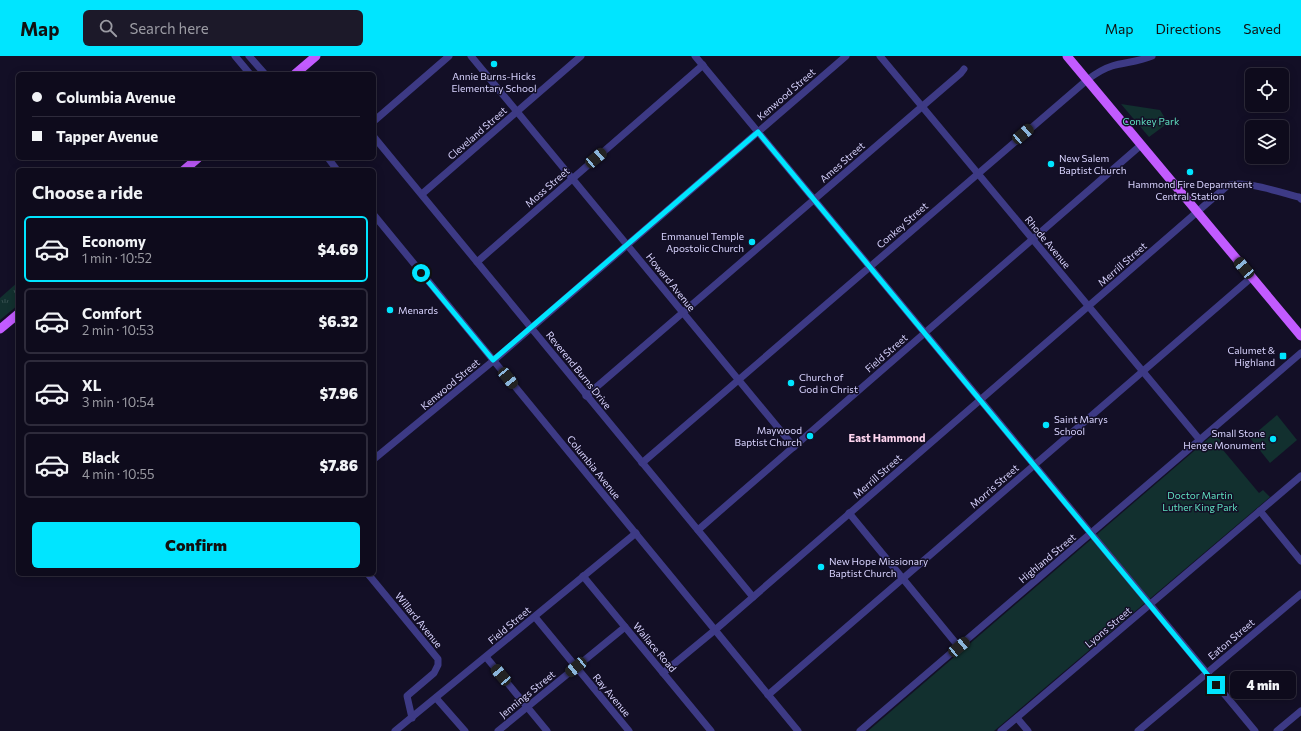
<!DOCTYPE html>
<meta charset="utf-8">
<style>
:root{--surface:#0e0b1c;--page:#1c1929;--text:#f1f3f6;--muted:#9b9ba3;--line:#2e2b3b;--accent:#00e5ff}
body{margin:0;font-family:Commissioner,sans-serif;background:var(--page);color:var(--text);height:100vh;display:flex;flex-direction:column;font-size:15px;white-space:nowrap}
*{box-sizing:border-box;margin:0}
p{font-size:13px;color:var(--muted)}
.icon{flex:none;width:22px;height:22px;fill:none;stroke:currentColor;stroke-width:2;stroke-linecap:round;stroke-linejoin:round}
.map{position:relative;flex:1;overflow:hidden}
.side{position:absolute;left:16px;top:112px;width:360px;height:408px;display:flex;flex-direction:column;background:var(--surface);border-radius:6px;box-shadow:0 2px 10px #0003,0 0 0 1px var(--line)}
.side>*{flex:none}
.banner{position:absolute;left:16px;top:16px;width:360px;height:88px;border-radius:6px;box-shadow:0 2px 10px #0003,0 0 0 1px var(--line);display:grid;align-content:center;height:88px;padding:0 16px;background:var(--surface)}
.buttons{position:absolute;left:1245px;top:12px;display:grid;gap:8px}
.buttons a{display:grid;place-items:center;width:44px;height:44px;border-radius:6px;background:var(--surface);box-shadow:0 2px 10px #0003,0 0 0 1px var(--line);font-size:20px}
.end{position:absolute;width:18px;height:18px;margin:-9px;border:5px solid #00e5ff;background:#111;box-shadow:0 0 0 2px #111}
.from{border-radius:50%}
.bubble{position:absolute;height:28px;border-radius:6px;background:var(--surface);box-shadow:0 2px 10px #0003,0 0 0 1px var(--line);font-size:13px;font-weight:800;line-height:28px;text-align:center}
.car{position:absolute;width:12px;height:24px;margin:-12px -6px;border-radius:5px;box-shadow:0 0 3px 1px #0007;background:linear-gradient(#222 24%,#8ab4d8 0 40%,#222 0 76%,#8ab4d8 0 86%,#222 0)}
.banner b{display:flex;align-items:center;gap:14px;height:38px;font-size:15px}
.banner b+b{border-top:1px solid var(--line)}
.banner i{width:10px;height:10px;background:var(--text)}
ul{padding:0;list-style:none}
li{display:flex;align-items:center;gap:12px;height:66px;margin:0 8px 6px;padding:0 8px;border:2px solid var(--line);border-radius:6px}
li div{flex:1}
li b{display:block;font-size:15px}
li em{font-style:normal;font-weight:800}
li.current{border-color:var(--accent)}
li>.icon{width:36px;height:36px;stroke-width:1.5}
h2{padding:0 16px;font-size:18px;line-height:48px}
.cta{display:flex;gap:8px;margin-top:auto;padding:8px 16px}
.cta a{flex:1;height:46px;border-radius:6px;background:var(--accent);color:#111;font-size:16px;font-weight:800;line-height:46px;text-align:center}
header{display:flex;align-items:center;gap:24px;box-sizing:border-box;height:56px;padding:0 20px;background:var(--accent);color:#111}
header strong{font-size:19px}
nav{display:flex;gap:22px;margin-inline-start:auto;font-size:14px}
.search{width:280px;height:36px;background:var(--page);display:flex;align-items:center;gap:10px;box-sizing:border-box;padding:0 14px;border-radius:6px;color:var(--muted);font-size:15px}
.map>svg:first-child{display:block}
</style>
<header>
<strong>Map</strong>
<div class="search"><svg class="icon" aria-label="search" viewBox="0 0 24 24"><circle cx="10" cy="10" r="6"/><path d="M15 15l6 6"/></svg>Search here</div>
<nav><a>Map</a><a>Directions</a><a>Saved</a></nav>
</header>
<div class="map">
<svg width="1301" height="675" viewBox="0 0 1301 675">
<defs>
<pattern id="grass-tufts" width="24" height="20" patternUnits="userSpaceOnUse"><rect width="24" height="20" fill="#12302f"/><path d="M3 7l-1-3M5 7V3M7 7l1-3M15 17l-1-3M17 17v-4M19 17l1-3" fill="none" stroke="#344d4e"/></pattern>
</defs>
<rect width="100%" height="100%" fill="#130f26"/>
<path fill="url(#grass-tufts)" d="M18 226V249L0 264V242Z"/>
<g fill="#12302f">
<path d="M1121 48 1160 54 1168 67 1149 81Z"/>
<path d="M1277 359 1297 384 1270 407 1250 382Z"/>
<path d="M1215 377 1221 385 1218 388 1259 437 1263 434 1270 441 994 675H868Z"/>
</g>
<g fill="none" stroke-linecap="round" stroke-linejoin="round">
<g stroke="#3d3a85" stroke-width="7">
<path d="M235 0 250 18"/>
<path d="M249 0 265 18"/>
<path d="M471 0 794 391"/>
<path d="M695 0 1255 675"/>
<path d="M880 0 1200 384"/>
<path d="M374 65 449 0"/>
<path d="M374 81 753 541"/>
<path d="M328 102 337 114"/>
<path d="M422 138 581 0"/>
<path d="M374 159 798 675"/>
<path d="M477 206 703 9"/>
<path d="M586 340 961 17 964 13"/>
<path d="M374 403 493 305 846 0"/>
<path d="M642 407 1087 24C1095 18 1102 13 1112 10 1126 6 1138 6 1152 0"/>
<path d="M1260 455 1301 505"/>
<path d="M849 457 959 591"/>
<path d="M698 474 1141 89"/>
<path d="M368 518 438 603V609L434 617 407 640 412 662"/>
<path d="M583 520 711 675"/>
<path d="M535 561 629 675"/>
<path d="M486 601 547 675"/>
<path d="M663 617 715 574 1227 130C1242 123 1282 137 1299 141L1301 143"/>
<path d="M768 639 1252 221"/>
<path d="M436 642 465 675"/>
<path d="M1017 662 1028 675"/>
<path d="M395 675 636 477"/>
<path d="M498 675 625 571"/>
<path d="M860 675 1301 297"/>
<path d="M1001 675 1301 420"/>
<path d="M1138 675 1301 538"/>
<path d="M1277 675 1301 655"/>
</g>
<g stroke="#c25bff" stroke-width="9">
<path d="M1067 0 1301 280"/>
<path d="M295 18 316 0"/>
<path d="M184 114 198 102"/>
<path d="M0 273 18 258"/>
</g>
</g>
<g fill="none" stroke-linecap="round" stroke-linejoin="round">
<path stroke="#00e5ff" stroke-width="5" d="M421 217 493 304 758 76 1216 629"/>
</g>
<g fill="#00e5ff" stroke="#130f26" stroke-width="1.5">
<circle cx="494" cy="8" r="4"/>
<circle cx="1051" cy="108" r="4"/>
<circle cx="1190" cy="116" r="4"/>
<circle cx="752" cy="186" r="4"/>
<circle cx="390" cy="254" r="4"/>
<rect x="1279" y="296" width="8" height="8" rx="2"/>
<circle cx="791" cy="327" r="4"/>
<circle cx="1046" cy="369" r="4"/>
<circle cx="810" cy="380" r="4"/>
<circle cx="1273" cy="383" r="4"/>
<circle cx="821" cy="511" r="4"/>
</g>
<g text-anchor="middle" dominant-baseline="central" stroke-width="3" stroke-linejoin="round" paint-order="stroke">
<g font-size="10" fill="#d9d4ff" stroke="#130f26" text-anchor="start">
<text x="494" y="20" text-anchor="middle">Annie Burns-Hicks<tspan x="494" dy="12">Elementary School</tspan></text>
<text x="1059" y="102">New Salem<tspan x="1059" dy="12">Baptist Church</tspan></text>
<text x="1190" y="128" text-anchor="middle">Hammond Fire Deparmtent<tspan x="1190" dy="12">Central Station</tspan></text>
<text x="744" y="180" text-anchor="end">Emmanuel Temple<tspan x="744" dy="12">Apostolic Church</tspan></text>
<text x="398" y="254">Menards</text>
<text x="1275" y="294" text-anchor="end">Calumet &amp;<tspan x="1275" dy="12">Highland</tspan></text>
<text x="799" y="321">Church of<tspan x="799" dy="12">God in Christ</tspan></text>
<text x="1054" y="363">Saint Marys<tspan x="1054" dy="12">School</tspan></text>
<text x="802" y="374" text-anchor="end">Maywood<tspan x="802" dy="12">Baptist Church</tspan></text>
<text x="1265" y="377" text-anchor="end">Small Stone<tspan x="1265" dy="12">Henge Monument</tspan></text>
<text x="829" y="505">New Hope Missionary<tspan x="829" dy="12">Baptist Church</tspan></text>
</g>
<g font-size="10" fill="#d9d4ff" stroke="#130f26">
<text transform="translate(786 38) rotate(-41)">Kenwood Street</text>
<text transform="translate(477 77) rotate(-41)">Cleveland Street</text>
<text transform="translate(842 106) rotate(-41)">Ames Street</text>
<text transform="translate(547 131) rotate(-41)">Moss Street</text>
<text transform="translate(902 169) rotate(-41)">Conkey Street</text>
<text transform="translate(1048 186) rotate(50)">Rhode Avenue</text>
<text transform="translate(1122 208) rotate(-41)">Merrill Street</text>
<text transform="translate(671 226) rotate(51)">Howard Avenue</text>
<text transform="translate(886 297) rotate(-41)">Field Street</text>
<text transform="translate(579 314) rotate(51)">Reverend Burns Drive</text>
<text transform="translate(450 328) rotate(-40)">Kenwood Street</text>
<text transform="translate(594 411) rotate(51)">Columbia Avenue</text>
<text transform="translate(877 420) rotate(-41)">Merrill Street</text>
<text transform="translate(994 430) rotate(-41)">Morris Street</text>
<text transform="translate(1047 502) rotate(-40)">Highland Street</text>
<text transform="translate(419 564) rotate(51)">Willard Avenue</text>
<text transform="translate(509 569) rotate(-40)">Field Street</text>
<text transform="translate(1108 571) rotate(-40)">Lyons Street</text>
<text transform="translate(1231 583) rotate(-40)">Eaton Street</text>
<text transform="translate(655 591) rotate(50)">Wallace Road</text>
<text transform="translate(527 638) rotate(-39)">Jennings Street</text>
<text transform="translate(612 639) rotate(50)">Ray Avenue</text>
</g>
<g font-size="10" fill="#5fe0c0" stroke="#130f26">
<text x="1151" y="65">Conkey Park</text>
<text x="1200" y="439">Doctor Martin<tspan x="1200" dy="12">Luther King Park</tspan></text>
</g>
<g font-size="11" font-weight="bold" fill="#ffd6f0" stroke="#130f26">
<text x="887" y="381">East Hammond</text>
</g>
</g>
</svg>
<div class="buttons">
<a><svg class="icon" aria-label="locate" viewBox="0 0 24 24"><circle cx="12" cy="12" r="6"/><path d="M12 2v4M12 18v4M2 12h4M18 12h4"/></svg></a>
<a><svg class="icon" aria-label="layers" viewBox="0 0 24 24"><path d="M12 4l9 5-9 5-9-5zM3 14l9 5 9-5"/></svg></a>
</div>
<i class="end from" style="left:421px;top:217px"></i>
<i class="end" style="left:1216px;top:629px"></i>
<div class="bubble" style="left:1230px;top:615px;width:66px">4 min</div>
<i class="car" style="left:1023px;top:78px;rotate:49deg"></i>
<i class="car" style="left:596px;top:102px;rotate:49deg"></i>
<i class="car" style="left:1244px;top:212px;rotate:320deg"></i>
<i class="car" style="left:508px;top:322px;rotate:141deg"></i>
<i class="car" style="left:959px;top:591px;rotate:50deg"></i>
<i class="car" style="left:576px;top:611px;rotate:231deg"></i>
<i class="car" style="left:501px;top:619px;rotate:320deg"></i>
<div class="banner">
<b><i class="from"></i>Columbia Avenue</b>
<b><i></i>Tapper Avenue</b>
</div>
<section class="side">
<h2>Choose a ride</h2>
<ul>
<li class="current"><svg class="icon" aria-label="car" viewBox="0 0 24 24"><path d="M5 17H2v-5l4-1 3-4h7l3 4 3 1v5h-3M9 17h6M6 11h13"/><circle cx="7" cy="17" r="2"/><circle cx="17" cy="17" r="2"/></svg><div><b>Economy</b><p>1 min · 10:52</p></div><em>$4.69</em></li>
<li><svg class="icon" aria-label="car" viewBox="0 0 24 24"><path d="M5 17H2v-5l4-1 3-4h7l3 4 3 1v5h-3M9 17h6M6 11h13"/><circle cx="7" cy="17" r="2"/><circle cx="17" cy="17" r="2"/></svg><div><b>Comfort</b><p>2 min · 10:53</p></div><em>$6.32</em></li>
<li><svg class="icon" aria-label="car" viewBox="0 0 24 24"><path d="M5 17H2v-5l4-1 3-4h7l3 4 3 1v5h-3M9 17h6M6 11h13"/><circle cx="7" cy="17" r="2"/><circle cx="17" cy="17" r="2"/></svg><div><b>XL</b><p>3 min · 10:54</p></div><em>$7.96</em></li>
<li><svg class="icon" aria-label="car" viewBox="0 0 24 24"><path d="M5 17H2v-5l4-1 3-4h7l3 4 3 1v5h-3M9 17h6M6 11h13"/><circle cx="7" cy="17" r="2"/><circle cx="17" cy="17" r="2"/></svg><div><b>Black</b><p>4 min · 10:55</p></div><em>$7.86</em></li>
</ul>
<div class="cta"><a>Confirm</a></div>
</section>
</div>
